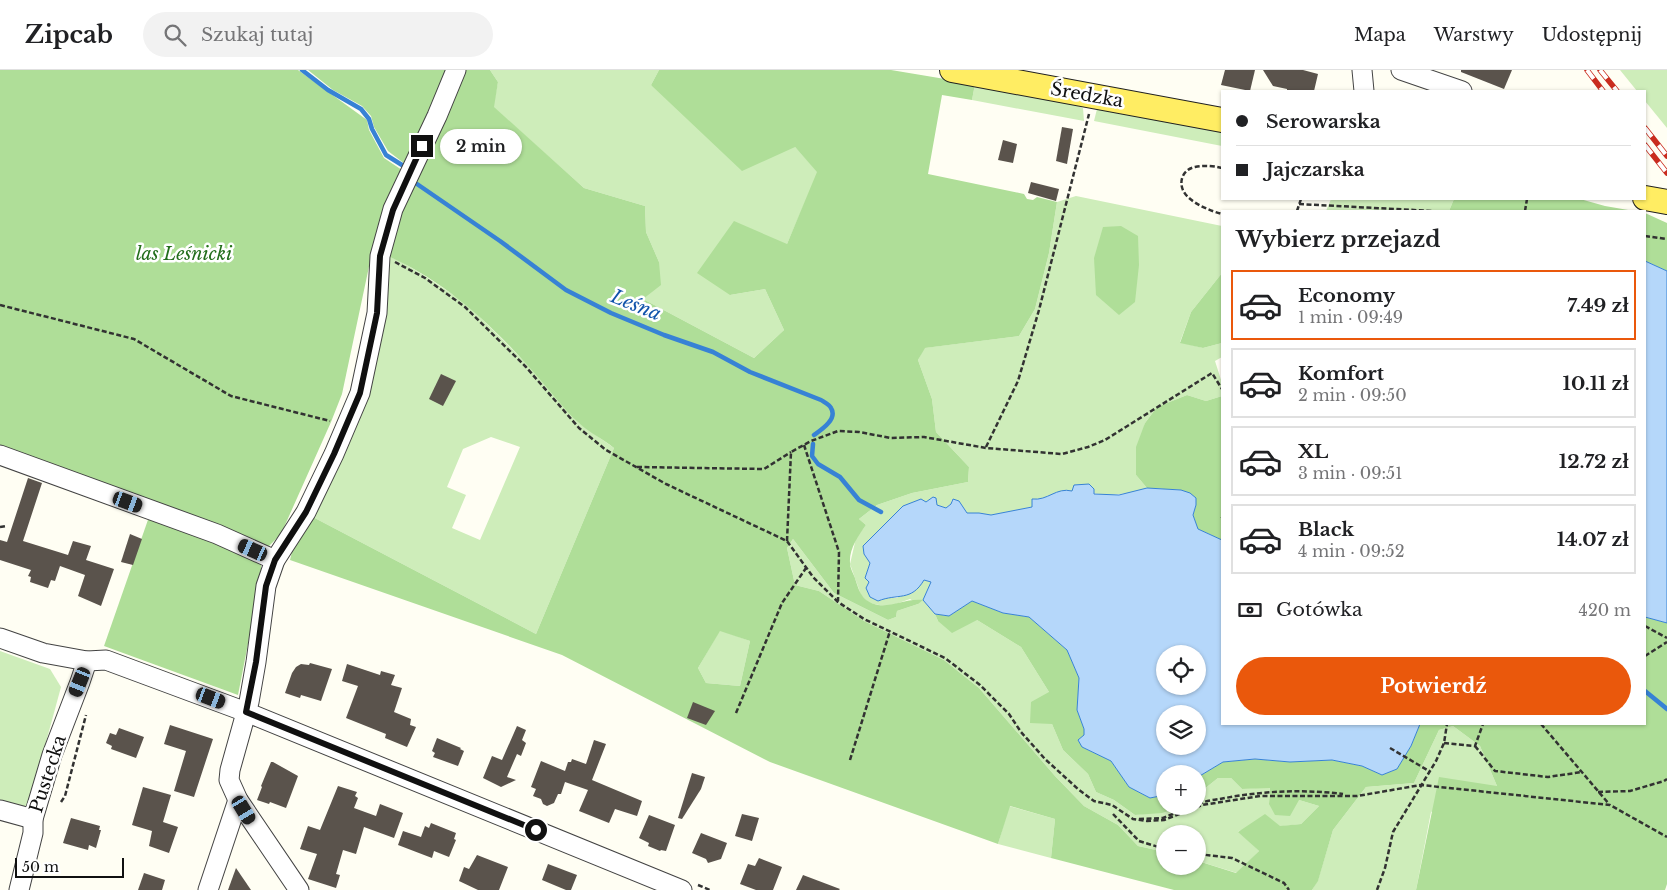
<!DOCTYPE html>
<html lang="pl">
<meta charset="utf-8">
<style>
:root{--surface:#fff;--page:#f2f2f2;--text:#202124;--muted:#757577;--line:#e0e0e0;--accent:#ea580c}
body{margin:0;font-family:"Libre Baskerville",serif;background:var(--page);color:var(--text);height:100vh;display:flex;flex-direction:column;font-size:19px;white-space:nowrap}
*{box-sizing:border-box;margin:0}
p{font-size:16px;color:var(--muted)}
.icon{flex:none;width:28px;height:28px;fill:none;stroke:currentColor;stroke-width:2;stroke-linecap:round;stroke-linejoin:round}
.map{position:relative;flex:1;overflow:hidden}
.side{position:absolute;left:1221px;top:140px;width:425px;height:515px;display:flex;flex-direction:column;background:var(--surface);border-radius:0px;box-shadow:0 1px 4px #0004}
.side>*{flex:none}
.guide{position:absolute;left:1221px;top:20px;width:425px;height:110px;border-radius:0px;box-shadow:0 1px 4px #0004;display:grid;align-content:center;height:110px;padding:0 15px;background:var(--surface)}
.fabs{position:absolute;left:1156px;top:575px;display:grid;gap:10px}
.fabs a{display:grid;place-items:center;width:50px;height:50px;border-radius:50%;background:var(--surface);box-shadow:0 1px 4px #0004;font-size:25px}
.scale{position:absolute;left:15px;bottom:12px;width:109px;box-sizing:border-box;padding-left:5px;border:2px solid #101010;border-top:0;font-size:14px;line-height:18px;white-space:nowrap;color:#101010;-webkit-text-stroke:4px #fff;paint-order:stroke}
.end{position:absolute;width:22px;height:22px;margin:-11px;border:6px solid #101010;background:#fff;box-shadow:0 0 0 2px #fff}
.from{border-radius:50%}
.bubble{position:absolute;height:35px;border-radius:18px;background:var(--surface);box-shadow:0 1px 4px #0004;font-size:16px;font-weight:800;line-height:35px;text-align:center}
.car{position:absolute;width:15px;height:30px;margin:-15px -8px;border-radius:6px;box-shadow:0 0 4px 1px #0007;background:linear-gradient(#222 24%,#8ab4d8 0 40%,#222 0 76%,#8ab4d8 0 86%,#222 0)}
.guide b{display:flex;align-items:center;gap:18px;height:48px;font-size:19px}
.guide b+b{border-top:1px solid var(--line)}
.guide i{width:12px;height:12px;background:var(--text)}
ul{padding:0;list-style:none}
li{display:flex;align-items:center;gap:15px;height:70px;margin:0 10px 8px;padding:0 5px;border:2px solid var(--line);border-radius:0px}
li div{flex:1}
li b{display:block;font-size:19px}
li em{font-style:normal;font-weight:800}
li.selected{border-color:var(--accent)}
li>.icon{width:45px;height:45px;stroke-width:1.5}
h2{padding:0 15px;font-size:22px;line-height:60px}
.pay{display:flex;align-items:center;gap:12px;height:55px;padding:0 15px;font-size:19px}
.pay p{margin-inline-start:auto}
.primary-button{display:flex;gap:10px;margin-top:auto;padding:10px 15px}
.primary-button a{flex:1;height:58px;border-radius:30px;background:var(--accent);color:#fff;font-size:20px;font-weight:800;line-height:58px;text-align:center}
header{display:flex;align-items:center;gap:30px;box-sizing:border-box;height:70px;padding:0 25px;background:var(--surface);border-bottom:1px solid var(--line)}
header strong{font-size:24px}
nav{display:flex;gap:28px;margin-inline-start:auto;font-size:18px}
.search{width:350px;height:45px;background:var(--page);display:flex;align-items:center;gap:12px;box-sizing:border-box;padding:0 18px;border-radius:28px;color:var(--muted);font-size:19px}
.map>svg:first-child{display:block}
</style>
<header>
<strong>Zipcab</strong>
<div class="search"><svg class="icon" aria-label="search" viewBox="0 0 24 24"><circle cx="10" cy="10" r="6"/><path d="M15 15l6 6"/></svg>Szukaj tutaj</div>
<nav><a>Mapa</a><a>Warstwy</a><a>Udostępnij</a></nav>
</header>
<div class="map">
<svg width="1667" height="820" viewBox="0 0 1667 820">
<rect width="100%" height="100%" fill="#fffef3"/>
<g fill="#ceedba" fill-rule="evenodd">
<path d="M490 0H659L651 15 795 77 818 102 787 174 730 225 765 219 784 260 754 288 643 229 659 192 646 162 645 136 584 118 493 37 498 12Z"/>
<path d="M1620 0H1667V58L1645 31V21H1637Z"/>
<path d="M975 14 1072 34 1083 38 1084 51 972 30Z"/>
<path d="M1097 39 1222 61V76L1094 51Z"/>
<path d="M1076 126 1222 156V203L1191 242 1180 272 1203 278 1222 273V287L1215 291 1222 313V326L1206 331 1187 325 1157 337 1145 353 1136 405 1147 418 1130 423 1110 425 1072 421 1039 430 1032 429V437L991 445 979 443H967L959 431 952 429 951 434 946 438 937 435 933 427 926 432 903 436 863 476 864 484 870 493 865 508 870 512 878 531 887 527 897 528 923 510 931 512 923 530 935 544 938 551 977 550 1021 577 1049 622 1052 654 1063 680 1088 704 1096 722 1114 730 1135 745 1180 739 1183 736H1198V724L1218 708H1231L1242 719 1270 717 1269 734 1299 730 1319 736 1301 754 1238 761 1259 781 1237 803 1198 791V764H1165V782L1138 776 1118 755 1084 736 1055 706 979 618 944 590 864 551 819 521 795 515 787 478 793 469 834 523 888 550 896 547 897 541 918 534 910 529 893 535H879L869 533 861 525 850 494 856 468 866 455 859 449 877 435 912 423 968 412 969 397 936 362 932 329 918 290 924 278 1019 266 1035 239 1049 183 1057 132Z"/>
<path d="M1331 129H1454L1449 141H1326Z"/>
<path d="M383 184 400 191 425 206 467 234 528 295 579 353 614 378 536 564 309 445 331 407ZM491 367 520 377 480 470 452 458 466 425 447 417 463 379Z"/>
<path d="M720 560 750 571 740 616 706 613 698 598Z"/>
<path d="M0 581 50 599 61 617 27 742 0 734Z"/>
<path d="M1453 656 1480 676 1497 716 1431 742 1416 820H1312L1318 810 1333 760 1366 717 1414 713 1439 660Z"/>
<path d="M1009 736 1055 749 1051 788 998 774Z"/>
</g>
<g fill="#afde98" fill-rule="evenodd">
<path d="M0 0H298L367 50 369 60 384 88 402 100 374 173 342 324 331 352 281 464 268 477 0 382Z"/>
<path d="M308 0H447L405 94 388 81 374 57 371 46 362 36 333 20Z"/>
<path d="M463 0H490L498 12 494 37 584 118 645 136 646 162 659 192 661 215 643 229 754 288 784 260 765 219 730 225 697 203 734 151 787 174 817 102 795 77 742 101 651 15 659 0H891L975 14 972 30 942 25 928 104 1024 124 1027 129 1033 130 1037 127 1057 132 1049 183 1035 239 1019 266 925 278 918 290 932 329 936 362 969 397 968 412 912 423 877 435 859 449 866 455C858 466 849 479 850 493 850 498 853 503 855 508 859 521 862 532 878 535 893 537 907 528 923 530L918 534 897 541 896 547 888 550 834 523 793 469 787 478 795 515 819 521 864 551 944 590 979 618 1055 706 1084 736 1118 755 1138 776 1165 782V796H1198V791L1236 803 1259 781 1238 762 1265 744 1280 756 1301 754 1319 736 1299 730 1290 746 1275 745 1269 734 1270 718 1242 719 1231 708H1218L1198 724V707L1223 692 1255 689 1290 692 1332 690 1362 696 1382 705 1397 699 1411 676 1420 654H1645V547L1667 553V814L1665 820H1416L1439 707 1497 716 1480 676 1453 656 1439 660 1414 713 1366 717 1333 760 1318 811 1312 820H1174L1051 788 1055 749 1010 736 998 774 770 692 562 585 290 490 296 465 309 445 536 564 614 378C603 369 590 363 580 354 563 339 545 314 529 297 488 251 441 208 383 184ZM720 561 750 571 740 616 706 613 698 598Z"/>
<path d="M1454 129H1580L1605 136 1634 141H1449Z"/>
<path d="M1645 143 1667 153V201L1645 191Z"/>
<path d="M1121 156 1138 166 1139 195 1135 232 1119 245 1096 225 1094 188 1103 157Z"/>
<path d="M1222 203V273L1203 278 1180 273 1191 242Z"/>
<path d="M1187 325 1206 331 1222 326V470L1198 459 1193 445 1196 435 1181 420 1147 418 1136 405V377L1145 353 1157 337Z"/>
<path d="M150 444 261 485V507L238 625 104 576Z"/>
<path d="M972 531 1003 543 1029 547 1067 580 1079 608 1077 640 1084 659V665L1078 670 1082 677 1111 691 1129 717 1150 728 1165 725V736H1183L1162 743 1135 745 1114 730 1096 722 1088 704 1063 680 1052 654 1030 653 1031 632 1049 622 1021 577 977 550 952 563 938 551 935 544 949 546Z"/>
</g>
<g fill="#b5d7fa" stroke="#3782d5" fill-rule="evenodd">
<path d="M1645 191 1667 201V553L1645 547Z"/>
<path d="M1089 414 1094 419V424L1119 425 1147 418 1181 420 1190 423 1196 428V435L1193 445 1198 459 1222 470V654H1420L1411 676 1397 699 1382 705 1362 696 1332 690 1290 692 1255 689 1223 692 1198 707V704H1165V725L1150 728 1129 717 1111 691 1082 677 1078 670 1084 665V659L1077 640 1079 608 1067 580 1029 547 1003 543 972 531 949 546 935 544 923 530 931 512 924 510C911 532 898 523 878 531L870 527 866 518 869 512 865 508 870 493 864 484 863 476 903 436 921 429 926 432 933 427 936 428 937 435 946 438 951 434 953 429 959 431 967 443H979L991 445 1032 437V429C1048 431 1056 417 1072 421L1074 415ZM1165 584H1198V616H1165ZM1165 644H1198V676H1165Z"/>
</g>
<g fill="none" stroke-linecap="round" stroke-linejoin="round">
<g stroke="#3782d5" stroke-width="4.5">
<path d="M302 0 328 20 361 39 369 49 372 59 386 85 402 95"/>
<path d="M417 114 500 171 566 220 611 243 664 265 713 282 750 302 821 330C824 332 830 335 831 338 838 349 821 360 814 365"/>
<path d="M813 374 812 386 818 394 840 407 859 430 881 442"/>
<path d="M1645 621 1667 639"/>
</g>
</g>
<g fill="#5a534c">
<path d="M1225 0H1255L1250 21 1221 15Z"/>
<path d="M1263 0H1303L1318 4 1314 21H1287V19L1273 16Z"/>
<path d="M1461 0H1512L1504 19 1461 2Z"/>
<path d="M1062 57 1073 59 1067 94 1056 91Z"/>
<path d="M1003 70 1017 74 1013 93 998 90Z"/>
<path d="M1031 112 1059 119 1056 131 1028 123Z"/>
<path d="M441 304 456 311 443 336 429 329Z"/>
<path d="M28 408 42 413 23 471 68 485 73 471 91 476 86 490 114 499 101 536 78 526 85 505 60 496 55 511 51 510 48 518 30 512 31 507 28 506 31 500 0 490V470L7 472Z"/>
<path d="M130 464 142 469 133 495 121 492Z"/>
<path d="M310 593 332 599 321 631 301 625 300 628 285 623 292 603 296 597 301 594 309 595Z"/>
<path d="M347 594 380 605 381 601 395 605 391 615 402 618 394 642 411 649 410 655 416 657 407 677 385 668 386 664 346 648 358 616 342 611Z"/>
<path d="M693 632 715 641 706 655 687 648Z"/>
<path d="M170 655 213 669 194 727 174 721 186 681 164 674Z"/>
<path d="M517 656 526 660 522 670 526 673 521 686 517 684 507 707 516 710 501 717 483 708 492 686 502 690Z"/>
<path d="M119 658 144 667 136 688 111 679 112 676 106 673 110 663 116 665Z"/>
<path d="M437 668 461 678 460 679 464 681 458 696 433 687 435 683 432 681Z"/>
<path d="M594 670 606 674 592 710 642 731 637 746 615 739 609 753 579 741 588 720 565 712 561 724H558L554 733 547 736 543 734 541 729 533 726 536 719 531 717 541 691 565 701 568 692H571L572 689 586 694Z"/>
<path d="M271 692H273L298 706 286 738 270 732 269 734 257 730 262 717 261 716Z"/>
<path d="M692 703 705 707 701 719 682 749 678 748Z"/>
<path d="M338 716 357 722 355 726 358 728 354 738 376 746 380 734 403 743 394 768 364 757 356 784 343 780 336 804 340 805 336 818 308 809 317 784 300 779 308 756 320 760Z"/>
<path d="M143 717 171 725 163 752 178 757 169 783 149 776 152 761 132 755Z"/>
<path d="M742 744 759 748 752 771 735 766Z"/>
<path d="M649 745 675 755 666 781 661 780 660 781 648 776 649 773 639 768Z"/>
<path d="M71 748 100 756 99 760H101L96 778 89 775 88 780 63 773Z"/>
<path d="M431 753 456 763 454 769 456 770 449 787 434 781 432 788 398 775 403 761 421 767 425 756 429 758Z"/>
<path d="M701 763 727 773 721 789 708 793 706 789 692 783Z"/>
<path d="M477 785 508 797 499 820H478L459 811 464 797 469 799Z"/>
<path d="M759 788 782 797 773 820H756L740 814 748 794 755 796Z"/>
<path d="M548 794 577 805 571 820H566L542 810Z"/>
<path d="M236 798 251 820H228Z"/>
<path d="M144 803 165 810 162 820H138Z"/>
<path d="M803 805 840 819 839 820H796Z"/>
</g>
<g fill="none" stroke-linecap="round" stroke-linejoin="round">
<defs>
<g id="minor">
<path d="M1362 0 1364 21"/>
<path d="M1401 0 1462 21"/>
<path d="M0 385 217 464 275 490"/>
<path d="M0 568 43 583 87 591 106 590 246 642 682 820"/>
<path d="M0 740 33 749"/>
<path d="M19 820 33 763V749L52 685 80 612 87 591"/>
<path d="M208 820 238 730"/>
<path d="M299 820 238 730 229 710 230 700 249 632 256 592 266 516 275 490 306 442 334 384 360 323 377 243 380 186 393 139 437 46 456 0"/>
</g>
<g id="major">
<path d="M952 0 1222 50"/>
<path d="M1645 128 1667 132"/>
</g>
</defs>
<use href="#minor" stroke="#434343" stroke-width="21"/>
<use href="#major" stroke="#212121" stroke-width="26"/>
<g stroke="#323232" stroke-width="2.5" stroke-dasharray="5 2.5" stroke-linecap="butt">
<path d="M1222 98C1214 96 1204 95 1195 97 1180 100 1177 117 1188 127 1196 135 1211 141 1222 144"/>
<path d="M1299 134 1433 141"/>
<path d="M1297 141 1301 129"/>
<path d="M1525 141 1527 129"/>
<path d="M1645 166 1667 169"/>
<path d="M395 192 425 208 465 237 526 297 579 358 606 380 666 414 787 471 813 507 838 532 864 549 945 588 980 615 1009 644 1021 662 1045 689 1078 719 1094 731 1112 735 1133 749 1147 751 1164 750 1202 735 1260 726H1357L1421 715 1610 735 1667 767"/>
<path d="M0 235 134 269 231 326 330 351"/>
<path d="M804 375 839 482 838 531"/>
<path d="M986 377 1018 311 1039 240 1089 44"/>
<path d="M637 397 764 399 791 382"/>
<path d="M1222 447V448"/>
<path d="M0 457 6 456"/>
<path d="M787 471 791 382 811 371 838 361 859 362 891 368 924 367 986 378 1062 384 1088 377 1105 370 1212 303 1222 319"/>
<path d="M1645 556 1667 568"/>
<path d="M1645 586 1667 572"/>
<path d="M736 643 782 533 806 498"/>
<path d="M1541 654 1609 734"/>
<path d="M1444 673 1475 676 1483 654"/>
<path d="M1475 676 1495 701 1548 707 1582 702"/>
<path d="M1390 678 1429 701"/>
<path d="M850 690 890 561"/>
<path d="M1598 722 1630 721 1664 711 1667 709"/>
<path d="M61 732 65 726 86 645"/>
<path d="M1198 734C1205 731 1213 730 1220 729 1260 721 1302 719 1343 724"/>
<path d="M1113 744 1139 771 1165 779"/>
<path d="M1139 749 1163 748 1192 736"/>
<path d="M1198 784 1232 788 1284 813 1289 820"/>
<path d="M698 815 710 820"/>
<path d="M1377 820 1385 798 1393 762 1436 691 1444 673 1447 654"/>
</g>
<use href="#minor" stroke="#fff" stroke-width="19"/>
<use href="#major" stroke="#ffed63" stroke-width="24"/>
<defs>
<g id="rail">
<path d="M1587 0 1603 21"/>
<path d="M1600 0 1617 21"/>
<path d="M1645 58 1667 86"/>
<path d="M1645 75 1667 103"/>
</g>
</defs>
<use href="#rail" stroke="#c92c1f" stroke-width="5.5"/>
<use href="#rail" stroke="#fff" stroke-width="4" stroke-dasharray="11" stroke-linecap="butt"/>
</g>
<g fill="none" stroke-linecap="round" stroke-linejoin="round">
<path stroke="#101010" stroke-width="6" d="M422 76 393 140 380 186 377 243 360 323 334 384 306 442 275 490 266 516 256 592 246 642 536 760"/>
</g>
<g text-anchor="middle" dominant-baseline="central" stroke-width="5" stroke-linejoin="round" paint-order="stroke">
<g font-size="18" fill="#101010" stroke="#fff">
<text transform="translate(1087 25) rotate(10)">Średzka</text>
<text transform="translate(48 704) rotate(-72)">Pustecka</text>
</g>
<g font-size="18" font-style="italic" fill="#226d1b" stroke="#fff">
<text x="184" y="184">las Leśnicki</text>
</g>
<g font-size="19" font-style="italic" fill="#1154ab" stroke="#fff">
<text transform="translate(636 235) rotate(22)">Leśna</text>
</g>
</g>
</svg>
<div class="fabs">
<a><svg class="icon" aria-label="locate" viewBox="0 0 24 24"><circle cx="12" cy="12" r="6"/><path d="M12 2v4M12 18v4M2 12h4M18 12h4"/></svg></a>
<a><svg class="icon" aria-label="layers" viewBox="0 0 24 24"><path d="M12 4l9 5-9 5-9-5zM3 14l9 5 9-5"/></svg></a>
<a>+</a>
<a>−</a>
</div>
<div class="scale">50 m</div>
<i class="end from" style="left:536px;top:760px"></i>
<i class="end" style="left:422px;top:76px"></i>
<div class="bubble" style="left:440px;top:59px;width:82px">2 min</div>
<i class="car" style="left:128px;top:432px;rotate:110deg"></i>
<i class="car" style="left:253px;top:480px;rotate:294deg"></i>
<i class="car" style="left:80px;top:612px;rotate:202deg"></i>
<i class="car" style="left:211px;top:628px;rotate:111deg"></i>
<i class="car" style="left:244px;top:740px;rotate:149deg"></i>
<div class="guide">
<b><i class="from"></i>Serowarska</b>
<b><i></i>Jajczarska</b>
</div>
<section class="side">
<h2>Wybierz przejazd</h2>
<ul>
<li class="selected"><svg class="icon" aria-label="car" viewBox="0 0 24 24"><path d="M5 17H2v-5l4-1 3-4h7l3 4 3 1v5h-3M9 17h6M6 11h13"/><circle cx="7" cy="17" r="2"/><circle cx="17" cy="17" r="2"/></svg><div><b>Economy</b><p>1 min · 09:49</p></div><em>7.49 zł</em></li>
<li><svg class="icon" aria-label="car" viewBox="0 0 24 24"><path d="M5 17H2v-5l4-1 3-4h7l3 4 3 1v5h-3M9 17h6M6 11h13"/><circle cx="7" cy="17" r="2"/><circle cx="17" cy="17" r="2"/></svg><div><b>Komfort</b><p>2 min · 09:50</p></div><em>10.11 zł</em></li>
<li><svg class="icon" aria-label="car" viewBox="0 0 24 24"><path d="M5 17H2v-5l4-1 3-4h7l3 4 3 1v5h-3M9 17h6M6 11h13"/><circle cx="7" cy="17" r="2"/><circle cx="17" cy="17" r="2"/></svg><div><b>XL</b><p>3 min · 09:51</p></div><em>12.72 zł</em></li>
<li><svg class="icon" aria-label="car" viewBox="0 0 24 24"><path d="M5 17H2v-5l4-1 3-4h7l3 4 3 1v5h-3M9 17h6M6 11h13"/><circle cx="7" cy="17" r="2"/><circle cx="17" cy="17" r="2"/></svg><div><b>Black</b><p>4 min · 09:52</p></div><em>14.07 zł</em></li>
</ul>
<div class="pay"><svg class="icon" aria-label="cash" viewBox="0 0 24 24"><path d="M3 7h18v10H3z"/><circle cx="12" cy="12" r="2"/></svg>Gotówka<p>420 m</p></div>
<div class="primary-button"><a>Potwierdź</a></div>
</section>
</div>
